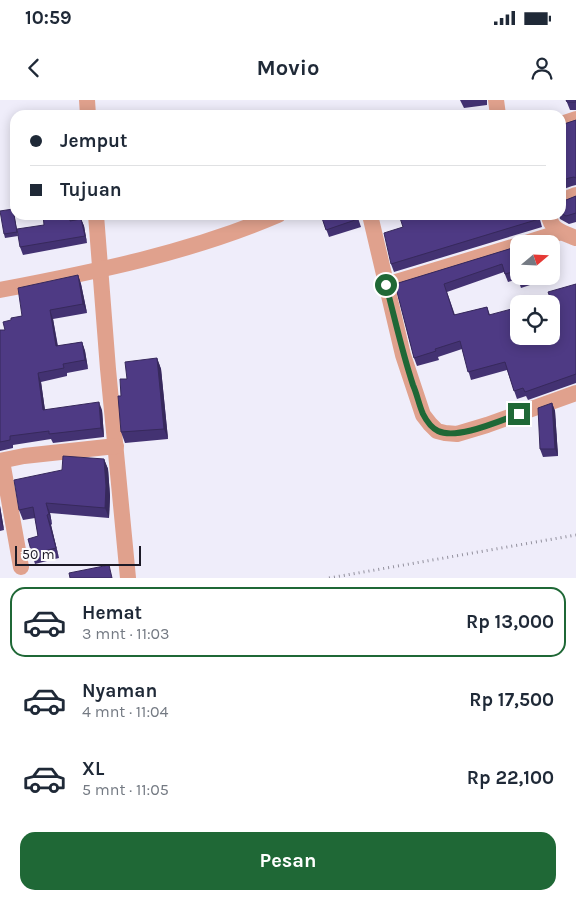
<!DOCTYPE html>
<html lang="id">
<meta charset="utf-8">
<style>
:root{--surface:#fff;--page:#f6f6f7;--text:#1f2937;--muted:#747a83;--line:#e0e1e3;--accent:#1f6836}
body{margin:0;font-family:Karla,sans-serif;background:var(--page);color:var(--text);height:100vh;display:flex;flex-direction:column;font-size:19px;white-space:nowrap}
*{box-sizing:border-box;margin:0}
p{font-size:16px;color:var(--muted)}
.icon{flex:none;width:28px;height:28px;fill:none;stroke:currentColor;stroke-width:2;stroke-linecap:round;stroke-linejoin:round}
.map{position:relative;height:478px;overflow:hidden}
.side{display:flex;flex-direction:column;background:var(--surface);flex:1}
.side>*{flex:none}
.banner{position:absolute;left:10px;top:10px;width:556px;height:110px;border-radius:15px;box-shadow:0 2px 12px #0003;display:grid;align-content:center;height:110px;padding:0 20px;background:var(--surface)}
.needle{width:32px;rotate:71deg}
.buttons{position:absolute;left:510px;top:135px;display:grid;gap:10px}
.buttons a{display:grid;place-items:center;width:50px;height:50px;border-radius:10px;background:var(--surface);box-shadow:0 2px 12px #0003;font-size:25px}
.scale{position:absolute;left:15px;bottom:12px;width:126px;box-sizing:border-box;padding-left:5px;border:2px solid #1c1a26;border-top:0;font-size:14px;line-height:18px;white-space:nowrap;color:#1c1a26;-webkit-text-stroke:4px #fcfcfc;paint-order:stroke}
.end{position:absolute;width:22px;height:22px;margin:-11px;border:6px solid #1f6836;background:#fff;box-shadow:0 0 0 2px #fff}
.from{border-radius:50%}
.banner b{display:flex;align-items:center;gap:18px;height:48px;font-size:19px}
.banner b+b{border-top:1px solid var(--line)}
.banner i{width:12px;height:12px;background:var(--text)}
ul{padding:9px 0 0;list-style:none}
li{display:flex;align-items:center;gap:15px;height:70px;margin:0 10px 8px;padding:0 10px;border:2px solid transparent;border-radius:15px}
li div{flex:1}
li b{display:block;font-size:19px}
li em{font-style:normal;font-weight:700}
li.active{border-color:var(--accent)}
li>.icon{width:45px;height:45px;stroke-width:1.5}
.action{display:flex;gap:10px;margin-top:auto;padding:10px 20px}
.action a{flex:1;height:58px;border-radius:15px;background:var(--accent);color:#fff;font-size:20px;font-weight:700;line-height:58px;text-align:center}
.status{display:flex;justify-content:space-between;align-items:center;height:35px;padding:0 25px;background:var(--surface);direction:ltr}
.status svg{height:14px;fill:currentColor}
header{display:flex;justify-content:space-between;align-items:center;height:65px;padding:0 20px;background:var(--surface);font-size:22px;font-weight:700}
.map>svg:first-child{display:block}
</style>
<div class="status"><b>10:59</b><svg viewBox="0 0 49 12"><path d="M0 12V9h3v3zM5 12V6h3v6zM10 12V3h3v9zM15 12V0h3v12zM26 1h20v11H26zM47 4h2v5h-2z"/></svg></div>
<header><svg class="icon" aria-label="back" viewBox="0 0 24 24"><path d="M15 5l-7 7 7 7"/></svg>Movio<svg class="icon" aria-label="person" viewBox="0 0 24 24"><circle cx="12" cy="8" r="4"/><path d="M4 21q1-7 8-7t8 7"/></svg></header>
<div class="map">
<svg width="576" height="478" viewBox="0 0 576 478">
<rect width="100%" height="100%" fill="#efedfa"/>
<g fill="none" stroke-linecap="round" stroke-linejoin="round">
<path stroke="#92909d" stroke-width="3" stroke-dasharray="1 4" stroke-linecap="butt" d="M329 478 576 435"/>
<g stroke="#e0a18d" stroke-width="16">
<path d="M87 0 88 15"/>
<path d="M496 0 498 15"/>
<path d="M561 24 576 19"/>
<path d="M561 101 576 95"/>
<path d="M96 115 108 269 128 478"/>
<path d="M370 115 403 255 423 315 430 324 437 331 445 333 457 334 487 325 576 293"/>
<path d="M549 115C550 130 564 133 576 138"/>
<path d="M523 144 561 132"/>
<path d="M386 185 519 145"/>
<path d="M0 190C94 172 189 153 278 115"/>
<path d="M0 361 24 356 116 346"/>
<path d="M2 361 21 467"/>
</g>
</g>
<g fill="#433272">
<path d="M460 0H487V5L464 8Z"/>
<path d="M566 0H576V10H570Z"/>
<path d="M576 20V85L572 86 561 90V25Z"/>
<path d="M576 96V122L569 124 560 119 559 115H561V102Z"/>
<path d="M14 113 18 136 5 138 4 134Z"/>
<path d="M71 115 72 120 81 119 84 126 87 143 23 155 20 147 44 125Z"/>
<path d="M321 115H357L361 127 329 137Z"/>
<path d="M539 116 542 127 394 172 391 164 403 127Z"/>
<path d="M519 146V176H537L539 182 521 188 518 179 508 182 504 172 447 192 455 215 487 207 490 215 519 236 576 184V283L528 300 526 296 517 299 507 270 471 280 462 249 438 257 439 260 417 266 414 258 395 184Z"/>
<path d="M78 175 81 184 87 213 53 219 58 246 82 242 85 251 88 269 67 273V276L41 282 45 310H102L104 337 53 343 51 339 13 345V348L0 351V230H5L11 220 22 216Z"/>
<path d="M157 258 161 269 168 339 125 343 121 332V296L127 279Z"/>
<path d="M552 303 555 311 558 356 543 357 540 349Z"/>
<path d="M104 359 108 369 110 396 109 418 50 413 52 424 51 425 59 458 35 464 32 454 38 436 35 418 23 420 19 410 62 370Z"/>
<path d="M0 406 4 430 0 431Z"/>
</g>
<g fill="#37295c">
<path d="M81 119 84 126 87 143 85 136Z"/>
<path d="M78 175 81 184 87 213 83 204Z"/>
<path d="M50 210 53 219 59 255 56 246Z"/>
<path d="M82 242 85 251 88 269 85 260Z"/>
<path d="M157 258 161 269 168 339 164 329Z"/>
<path d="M38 273 41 282 46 318 43 310Z"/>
<path d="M99 302 102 310 104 337 101 328Z"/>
<path d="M552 303 555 311 558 356 555 349Z"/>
<path d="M104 359 108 369 110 396 109 418 105 408Z"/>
<path d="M46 403 50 413 52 424 49 414Z"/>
<path d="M0 406 4 430 1 422 0 415Z"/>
<path d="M47 415 51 425 59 458 56 448Z"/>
</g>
<g fill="#4e3a84" stroke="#37295c">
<path d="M566 0H576V2H567Z"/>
<path d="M576 20V78L574 77 569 78 561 81V25Z"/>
<path d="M576 96V113L566 116 561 113V102Z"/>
<path d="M13 109 17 132 4 134 0 111Z"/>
<path d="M43 115H69L70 121 81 119 85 136 20 147 17 129 44 125Z"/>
<path d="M321 115H357L358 119 326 130Z"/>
<path d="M399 115H538L539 119 391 164 384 133 403 127Z"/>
<path d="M541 140 542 144H528Z"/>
<path d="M519 146V176H529L519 180 516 171 505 174 502 164 444 184 454 215 487 207 489 215 519 207V236H551V206L553 205 548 192 576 184V274L525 292 523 288 514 291 505 262 468 272 460 241 435 249 436 251 414 258 395 184Z"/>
<path d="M78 175 83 204 50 210 56 246 82 242 85 260 63 264 64 268 38 273 43 310 99 302 101 328 49 334V331L10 336V340L0 342V230H5L3 222 11 220V218L22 216 18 188Z"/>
<path d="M157 258 164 329 121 332 118 296H121L120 279H127L125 262Z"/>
<path d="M552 303 555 349H540L538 308Z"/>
<path d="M63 356 104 359 106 386 105 408 46 403 49 414 47 415 56 448 32 454 28 439 38 436 33 407 19 410 14 380 62 370Z"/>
<path d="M109 465 112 478H70L69 473Z"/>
</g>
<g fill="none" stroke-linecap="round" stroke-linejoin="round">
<path stroke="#1f6836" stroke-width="6" d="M386 185C395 219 402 252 413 285 417 294 419 305 423 314 426 320 432 328 438 331 457 340 499 321 519 314"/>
</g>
</svg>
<div class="buttons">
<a><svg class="needle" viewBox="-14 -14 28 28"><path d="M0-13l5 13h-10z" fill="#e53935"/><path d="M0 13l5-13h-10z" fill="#747a83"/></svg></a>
<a><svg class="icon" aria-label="locate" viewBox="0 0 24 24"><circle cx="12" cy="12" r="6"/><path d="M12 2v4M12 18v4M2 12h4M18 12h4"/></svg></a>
</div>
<div class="scale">50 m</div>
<i class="end from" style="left:386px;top:185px"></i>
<i class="end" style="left:519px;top:314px"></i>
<div class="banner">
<b><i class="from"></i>Jemput</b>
<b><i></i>Tujuan</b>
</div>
</div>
<section class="side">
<ul>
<li class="active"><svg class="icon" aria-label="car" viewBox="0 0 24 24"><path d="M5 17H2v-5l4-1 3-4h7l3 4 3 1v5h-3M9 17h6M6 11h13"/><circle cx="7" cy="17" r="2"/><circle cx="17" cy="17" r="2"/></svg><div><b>Hemat</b><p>3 mnt · 11:03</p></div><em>Rp 13,000</em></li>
<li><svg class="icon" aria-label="car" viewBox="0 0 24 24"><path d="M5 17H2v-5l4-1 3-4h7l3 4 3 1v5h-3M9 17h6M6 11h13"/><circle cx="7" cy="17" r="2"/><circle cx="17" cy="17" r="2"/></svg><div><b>Nyaman</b><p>4 mnt · 11:04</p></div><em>Rp 17,500</em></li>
<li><svg class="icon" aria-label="car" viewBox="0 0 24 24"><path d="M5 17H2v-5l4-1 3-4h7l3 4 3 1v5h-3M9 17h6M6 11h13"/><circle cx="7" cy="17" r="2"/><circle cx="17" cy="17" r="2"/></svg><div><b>XL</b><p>5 mnt · 11:05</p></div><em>Rp 22,100</em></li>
</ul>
<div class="action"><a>Pesan</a></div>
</section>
